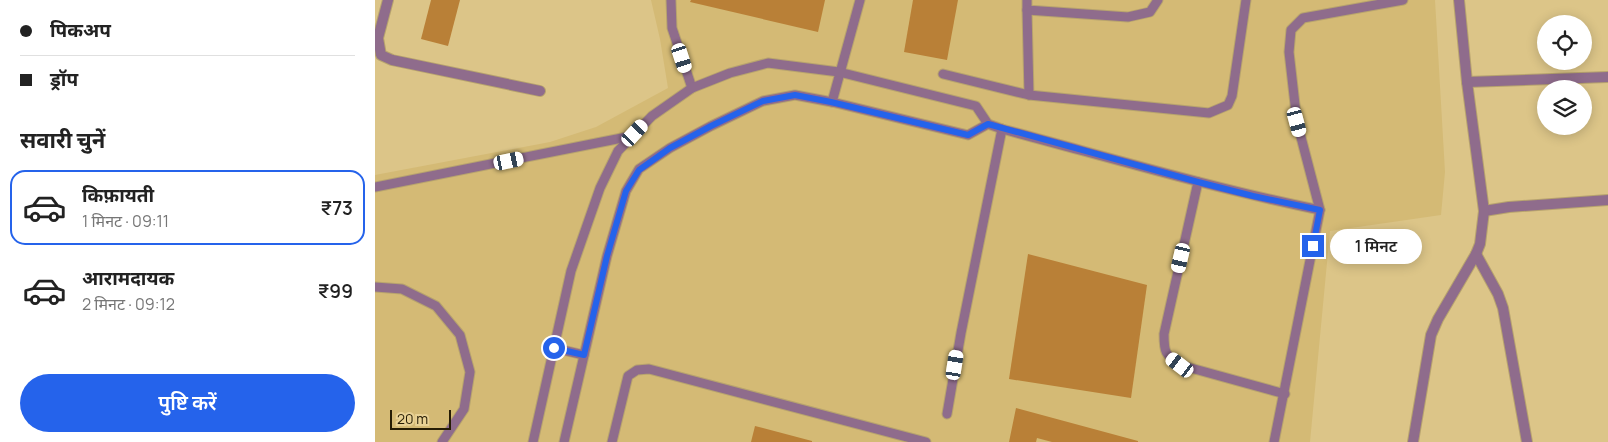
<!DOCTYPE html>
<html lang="hi">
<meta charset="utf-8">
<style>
:root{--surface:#fff;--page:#f6f6f6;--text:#222;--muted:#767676;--line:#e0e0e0;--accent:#2563eb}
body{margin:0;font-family:Manrope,"Noto Sans Devanagari",sans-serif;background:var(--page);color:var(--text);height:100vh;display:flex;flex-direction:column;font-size:19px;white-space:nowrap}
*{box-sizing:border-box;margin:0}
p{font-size:16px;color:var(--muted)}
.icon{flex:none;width:28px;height:28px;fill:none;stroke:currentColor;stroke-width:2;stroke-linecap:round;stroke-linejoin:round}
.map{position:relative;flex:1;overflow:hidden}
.panel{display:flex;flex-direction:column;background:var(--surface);width:375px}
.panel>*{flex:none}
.top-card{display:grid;align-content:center;height:110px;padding:0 20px;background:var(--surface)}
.fabs{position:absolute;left:1162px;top:15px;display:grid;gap:10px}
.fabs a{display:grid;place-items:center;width:55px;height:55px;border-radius:50%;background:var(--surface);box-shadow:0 2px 12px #0003;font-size:25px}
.scale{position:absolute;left:15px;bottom:12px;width:61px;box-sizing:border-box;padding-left:5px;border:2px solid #251c04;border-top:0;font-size:14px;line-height:18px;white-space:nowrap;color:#251c04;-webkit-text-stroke:4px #e9d295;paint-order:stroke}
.end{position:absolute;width:22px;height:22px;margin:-11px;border:6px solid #2563eb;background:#fff;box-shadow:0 0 0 2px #fff}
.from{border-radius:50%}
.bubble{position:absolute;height:35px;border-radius:18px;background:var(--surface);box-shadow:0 2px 12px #0003;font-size:16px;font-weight:600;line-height:35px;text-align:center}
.car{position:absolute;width:15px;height:30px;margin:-15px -8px;border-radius:6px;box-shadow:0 0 4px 1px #0007;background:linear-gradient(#fff 24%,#345 0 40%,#fff 0 76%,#345 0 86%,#fff 0)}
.top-card b{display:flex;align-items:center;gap:18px;height:48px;font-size:19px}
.top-card b+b{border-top:1px solid var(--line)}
.top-card i{width:12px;height:12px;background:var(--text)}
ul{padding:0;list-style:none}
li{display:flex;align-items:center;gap:15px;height:75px;margin:0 10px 8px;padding:0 10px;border:2px solid transparent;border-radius:15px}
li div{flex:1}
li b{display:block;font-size:19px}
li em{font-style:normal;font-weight:600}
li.selected{border-color:var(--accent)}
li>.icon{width:45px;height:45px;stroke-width:1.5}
h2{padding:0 20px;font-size:22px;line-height:60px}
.button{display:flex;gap:10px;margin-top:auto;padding:10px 20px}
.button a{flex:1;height:58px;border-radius:30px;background:var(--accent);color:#fff;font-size:20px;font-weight:600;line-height:58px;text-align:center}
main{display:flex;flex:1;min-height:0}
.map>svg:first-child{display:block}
</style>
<main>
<section class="panel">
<div class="top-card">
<b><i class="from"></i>पिकअप</b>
<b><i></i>ड्रॉप</b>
</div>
<h2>सवारी चुनें</h2>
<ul>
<li class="selected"><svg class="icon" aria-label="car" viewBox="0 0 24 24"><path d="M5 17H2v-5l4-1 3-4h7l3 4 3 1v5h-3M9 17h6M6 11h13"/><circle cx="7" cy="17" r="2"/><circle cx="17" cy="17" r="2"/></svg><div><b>किफ़ायती</b><p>1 मिनट · 09:11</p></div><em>₹73</em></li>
<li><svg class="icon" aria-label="car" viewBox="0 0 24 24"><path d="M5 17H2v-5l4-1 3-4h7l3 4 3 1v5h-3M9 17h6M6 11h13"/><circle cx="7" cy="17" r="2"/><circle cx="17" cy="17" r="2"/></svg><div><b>आरामदायक</b><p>2 मिनट · 09:12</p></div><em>₹99</em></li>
</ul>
<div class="button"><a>पुष्टि करें</a></div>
</section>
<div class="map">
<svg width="1233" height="442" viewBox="0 0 1233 442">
<rect width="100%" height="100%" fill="#dcc588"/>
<path fill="#d4ba75" d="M276 0H1060L1070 172 1066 215 955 231 935 442H0V175L175 142 221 127 293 88 285 39Z"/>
<g fill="#b98037">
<path d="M56 0H85L73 46 46 39Z"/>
<path d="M316 0H450L443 32 315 2Z"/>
<path d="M538 0H583L572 60 529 52Z"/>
<path d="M653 254 772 285 756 398 634 379Z"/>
<path d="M641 408 763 441V442H677L662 438 661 442H634Z"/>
<path d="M380 426 437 441V442H376Z"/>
</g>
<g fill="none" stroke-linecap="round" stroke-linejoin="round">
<defs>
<g id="lane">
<path d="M296 0 297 28 317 88"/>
<path d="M652 0V10L753 17 775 12 783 0"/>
<path d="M652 10 654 95"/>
<path d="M568 74 654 95 834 113 853 105 857 96 871 0"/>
<path d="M457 102 485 0"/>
<path d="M823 182 789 334C789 353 790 354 805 365L910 394"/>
<path d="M0 187 257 136"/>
<path d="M0 287 27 289 61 306 85 335 95 372 89 409 67 442"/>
<path d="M179 348 209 355"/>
<path d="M572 414 586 333 627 129"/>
<path d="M158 442 196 271 225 188 243 151 277 116 317 88 355 73 393 63 464 72 601 106 613 124 627 129C733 157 837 188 945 210"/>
<path d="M189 442 232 256 251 191 264 169 295 148 336 126 388 101 420 95 457 102 593 135 613 124"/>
<path d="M237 442 253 376 262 370 274 369 551 442"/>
<path d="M899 442 945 210 922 122 914 52 916 30 928 18 1028 0"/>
</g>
<g id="street">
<path d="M13 0 3 38 6 55 17 60 165 91"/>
<path d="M1092 82 1233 77"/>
<path d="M1109 211 1134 207 1233 200"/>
<path d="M1101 254 1123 294 1128 308 1152 442"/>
<path d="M1038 442 1056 335 1063 319 1101 254 1105 244 1109 211 1092 82 1084 0"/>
</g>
</defs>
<use href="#lane" stroke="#b7a36e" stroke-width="11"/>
<use href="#street" stroke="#b7a36e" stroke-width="12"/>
<use href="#lane" stroke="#8f6c8c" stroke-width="9"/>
<use href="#street" stroke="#8f6c8c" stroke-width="10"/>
</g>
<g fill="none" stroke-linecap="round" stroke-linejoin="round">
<path stroke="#2563eb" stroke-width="6" d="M179 348 209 355 232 256 251 191 264 170 295 148 336 126 388 101 420 95 456 102 593 135 613 124 823 182 878 196 945 210 938 246"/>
</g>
</svg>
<div class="fabs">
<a><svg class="icon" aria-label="locate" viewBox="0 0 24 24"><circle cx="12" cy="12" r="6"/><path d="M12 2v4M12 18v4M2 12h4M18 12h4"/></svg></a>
<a><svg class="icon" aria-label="layers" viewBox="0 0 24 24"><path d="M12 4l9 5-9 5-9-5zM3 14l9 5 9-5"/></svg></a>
</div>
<div class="scale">20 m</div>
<i class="end from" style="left:179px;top:348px"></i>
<i class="end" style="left:938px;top:246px"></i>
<div class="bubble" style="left:955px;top:229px;width:92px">1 मिनट</div>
<i class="car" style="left:307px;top:58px;rotate:162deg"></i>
<i class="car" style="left:922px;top:122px;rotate:165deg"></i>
<i class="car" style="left:260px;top:133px;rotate:43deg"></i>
<i class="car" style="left:134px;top:161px;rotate:78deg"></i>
<i class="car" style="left:806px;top:258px;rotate:193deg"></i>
<i class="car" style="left:580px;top:365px;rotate:9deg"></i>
<i class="car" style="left:805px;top:365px;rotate:307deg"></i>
</div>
</main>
